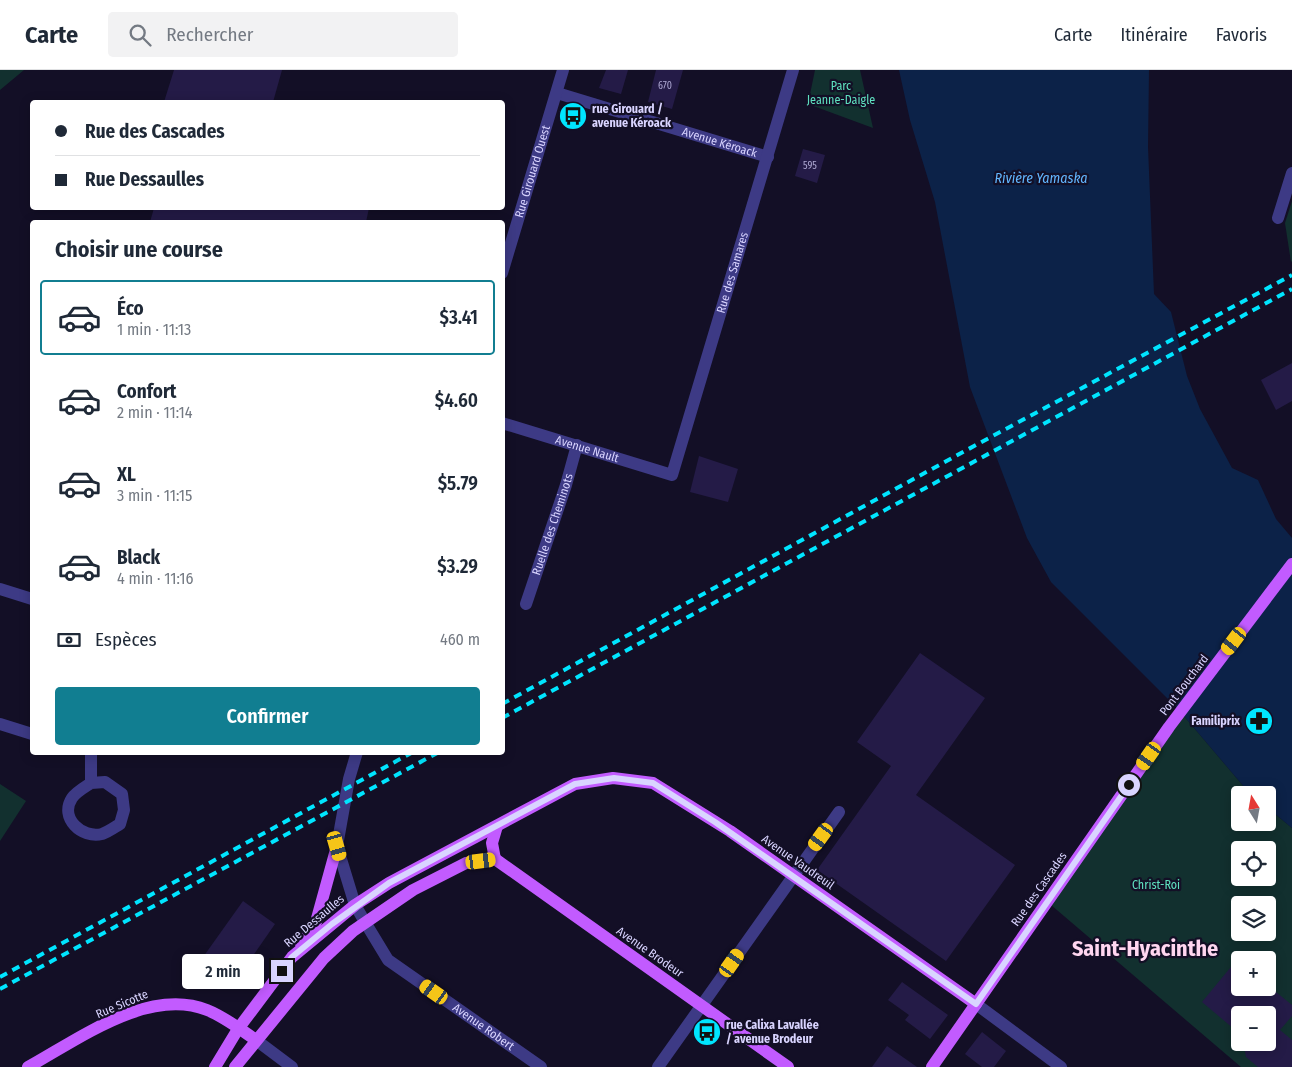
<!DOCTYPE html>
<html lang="fr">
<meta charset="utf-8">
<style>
:root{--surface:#fff;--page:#f2f2f3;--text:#1f2937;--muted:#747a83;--line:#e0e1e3;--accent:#117e91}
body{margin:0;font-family:"Fira Sans Condensed",sans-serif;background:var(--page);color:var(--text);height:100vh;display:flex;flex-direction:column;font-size:19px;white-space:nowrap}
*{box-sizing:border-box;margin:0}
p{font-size:16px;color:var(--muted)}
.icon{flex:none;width:28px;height:28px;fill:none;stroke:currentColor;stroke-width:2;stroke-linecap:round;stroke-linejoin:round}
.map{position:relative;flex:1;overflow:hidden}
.sheet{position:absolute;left:30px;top:150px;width:475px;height:535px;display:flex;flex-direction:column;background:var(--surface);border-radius:5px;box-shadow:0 2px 12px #0003}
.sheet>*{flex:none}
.top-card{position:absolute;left:30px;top:30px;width:475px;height:110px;border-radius:5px;box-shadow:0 2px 12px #0003;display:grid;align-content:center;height:110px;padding:0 25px;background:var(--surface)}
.needle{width:32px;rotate:349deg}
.tools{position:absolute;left:1231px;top:716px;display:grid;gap:10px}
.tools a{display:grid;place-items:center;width:45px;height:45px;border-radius:5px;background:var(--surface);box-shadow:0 2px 12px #0003;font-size:25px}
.end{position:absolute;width:22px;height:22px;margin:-11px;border:6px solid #d9d4ff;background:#111;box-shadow:0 0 0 2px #111}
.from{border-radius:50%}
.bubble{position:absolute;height:35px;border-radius:5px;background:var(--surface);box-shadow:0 2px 12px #0003;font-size:16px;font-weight:600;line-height:35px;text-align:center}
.car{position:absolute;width:15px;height:30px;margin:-15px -8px;border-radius:6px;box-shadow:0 0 4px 1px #0007;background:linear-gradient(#f5c518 24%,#345 0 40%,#f5c518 0 76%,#345 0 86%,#f5c518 0)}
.top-card b{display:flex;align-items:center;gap:18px;height:48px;font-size:19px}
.top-card b+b{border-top:1px solid var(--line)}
.top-card i{width:12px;height:12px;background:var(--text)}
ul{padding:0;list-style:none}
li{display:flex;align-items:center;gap:15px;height:75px;margin:0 10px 8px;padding:0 15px;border:2px solid transparent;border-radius:5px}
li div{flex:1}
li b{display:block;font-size:19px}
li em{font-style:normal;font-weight:600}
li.on{border-color:var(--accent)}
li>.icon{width:45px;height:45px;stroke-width:1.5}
h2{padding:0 25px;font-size:22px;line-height:60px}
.pay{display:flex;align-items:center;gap:12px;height:55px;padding:0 25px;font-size:19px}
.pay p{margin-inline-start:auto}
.cta{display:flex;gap:10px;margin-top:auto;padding:10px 25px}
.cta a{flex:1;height:58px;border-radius:5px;background:var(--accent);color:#fff;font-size:20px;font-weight:600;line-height:58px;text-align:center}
header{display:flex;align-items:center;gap:30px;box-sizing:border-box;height:70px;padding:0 25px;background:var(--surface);border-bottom:1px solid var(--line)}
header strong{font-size:24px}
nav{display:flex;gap:28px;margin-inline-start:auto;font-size:18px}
.search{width:350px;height:45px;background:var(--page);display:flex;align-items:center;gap:12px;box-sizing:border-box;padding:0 18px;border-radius:5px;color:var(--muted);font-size:19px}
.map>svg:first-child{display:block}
</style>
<header>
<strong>Carte</strong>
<div class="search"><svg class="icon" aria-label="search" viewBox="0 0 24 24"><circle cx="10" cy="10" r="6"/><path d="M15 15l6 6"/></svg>Rechercher</div>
<nav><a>Carte</a><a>Itinéraire</a><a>Favoris</a></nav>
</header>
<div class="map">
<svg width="1292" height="997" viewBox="0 0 1292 997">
<rect width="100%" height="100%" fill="#130f26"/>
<g fill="#12302f" fill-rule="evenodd">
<path d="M0 0H24L0 20Z"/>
<path d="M815 0H860L873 58 808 34Z"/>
<path d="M1292 131V191L1291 192 1285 153Z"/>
<path d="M1178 639 1251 725H1240V752H1268V738L1292 758V997H1241L1044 829ZM1240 780H1268V808H1240ZM1240 835H1268V862H1240ZM1240 890H1268V918H1240ZM1240 945H1268V972H1240Z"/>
<path d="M0 714 26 731 0 771Z"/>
</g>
<path fill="#0c2248" d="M899 0H1149L1148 77 1154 224 1171 242 1187 306 1200 339 1232 398 1258 410 1276 449 1292 468V758L1268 738V725H1251L1178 639 1051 512 1027 468 970 317 935 132 910 50Z"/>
<g fill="#241b47">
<path d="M174 0H282L273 32H164Z"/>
<path d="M606 0H628L621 24 599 18Z"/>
<path d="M656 0H683L672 39 648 32Z"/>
<path d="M803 79 825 85 817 113 795 106Z"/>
<path d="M154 138H369L366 152H150Z"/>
<path d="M1292 293V331L1276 340 1261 310Z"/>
<path d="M699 386 738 399 728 432 690 422Z"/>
<path d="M920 583 985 628 916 725 1015 795 946 891 817 800 891 696 857 672Z"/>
<path d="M243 831 275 854 234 913 201 890Z"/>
<path d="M1240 886V918H1271L1292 935V946L1280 960 1292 970V997H1258L1246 987 1243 972H1268V945H1240V964L1202 932Z"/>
<path d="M902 912 948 945 930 969 905 950 909 945 888 930Z"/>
<path d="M982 962 1006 981 994 997H982L965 984Z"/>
<path d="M887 976 917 997H872Z"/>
</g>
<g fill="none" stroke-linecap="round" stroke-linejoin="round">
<g stroke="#3d3a85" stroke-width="12">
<path id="s1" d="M557 23 768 87"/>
<path d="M1278 148 1292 103"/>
<path id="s2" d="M502 353 672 405 793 0"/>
<path d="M0 519 32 529"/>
<path id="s3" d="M526 534 566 415 577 375"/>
<path d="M0 654 32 664"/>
<path d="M91 713 105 712 122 724 124 740 120 754C115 757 108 762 102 764 82 769 59 748 72 728 76 722 85 717 91 713V682"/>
<path id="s4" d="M365 852 388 890 541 997"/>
<path d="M976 934 1061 997"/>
<path d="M658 997 839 742"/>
</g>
<g stroke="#3d3a85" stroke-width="12">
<path id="s5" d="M502 203 563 0"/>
<path d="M357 682 349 709 337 776 355 835 365 852"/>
<path d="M256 970 292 997"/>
</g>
<g stroke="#c25bff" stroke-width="12">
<path d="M495 789 788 997"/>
<path d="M495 789 492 773 497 756"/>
<path d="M301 874 316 852 337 776"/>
<path d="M28 997C79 969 148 917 207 940 225 947 241 960 256 970"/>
<path d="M215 997 238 959 292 887 355 835 389 813 575 714 613 708 653 713 730 761 976 934"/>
<path d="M235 997 324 888 353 861 413 820 466 793 495 789"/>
<path d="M932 997 1169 657 1292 494"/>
</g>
<g stroke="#00e5ff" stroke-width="4" stroke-dasharray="8 6" stroke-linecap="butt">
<path d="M502 634 963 382 1292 205"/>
<path d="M502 648 1292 219"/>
<path d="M0 907 413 682"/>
<path d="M0 919 439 682"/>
</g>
</g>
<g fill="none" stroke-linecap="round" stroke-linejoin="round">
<path stroke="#d9d4ff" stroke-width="6" d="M282 901 292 887 332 854 389 813 575 714 614 708 653 713 715 752 976 934 1129 715"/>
</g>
<defs>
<symbol id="bus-disc" viewBox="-11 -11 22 22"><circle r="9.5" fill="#00e5ff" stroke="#130f26"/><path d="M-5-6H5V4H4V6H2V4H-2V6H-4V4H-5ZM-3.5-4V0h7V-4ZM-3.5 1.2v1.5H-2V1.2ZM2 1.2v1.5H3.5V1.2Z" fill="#111"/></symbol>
<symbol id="pharmacy-disc" viewBox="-11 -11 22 22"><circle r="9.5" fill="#00e5ff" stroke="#130f26"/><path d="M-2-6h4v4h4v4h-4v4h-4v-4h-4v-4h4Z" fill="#111"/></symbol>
</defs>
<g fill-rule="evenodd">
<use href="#bus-disc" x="557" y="30" width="32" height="32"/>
<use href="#pharmacy-disc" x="1243" y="635" width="32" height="32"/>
<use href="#bus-disc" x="691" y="946" width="32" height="32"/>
</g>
<g text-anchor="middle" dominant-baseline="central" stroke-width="4.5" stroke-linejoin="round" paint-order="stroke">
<g font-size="10" fill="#aca6d1">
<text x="665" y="16">670</text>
<text x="810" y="96">595</text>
</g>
<g font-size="12" fill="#5fe0c0" stroke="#130f26">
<text x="841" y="16">Parc<tspan x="841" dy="14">Jeanne-Daigle</tspan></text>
<text x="1156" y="815">Christ-Roi</text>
</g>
<g font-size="12" font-weight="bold" fill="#d9d4ff" stroke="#130f26" text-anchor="start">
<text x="592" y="39">rue Girouard /<tspan x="592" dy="14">avenue Kéroack</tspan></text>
<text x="1240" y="651" text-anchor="end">Familiprix</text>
<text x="726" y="955">rue Calixa Lavallée<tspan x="726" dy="14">/ avenue Brodeur</tspan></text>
</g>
<g font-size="12" fill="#d9d4ff" stroke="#130f26">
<text stroke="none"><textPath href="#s1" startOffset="170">Avenue Kéroack</textPath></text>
<text stroke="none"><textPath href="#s5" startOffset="106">Rue Girouard Ouest</textPath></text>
<text stroke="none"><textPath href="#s2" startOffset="389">Rue des Samares</textPath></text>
<text stroke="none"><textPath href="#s2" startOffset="89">Avenue Nault</textPath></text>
<text stroke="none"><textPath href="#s3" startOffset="84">Ruelle des Cheminots</textPath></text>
<text transform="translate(1184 615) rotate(-53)">Pont Bouchard</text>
<text transform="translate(798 792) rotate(35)">Avenue Vaudreuil</text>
<text transform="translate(1039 819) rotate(-55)">Rue des Cascades</text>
<text transform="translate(314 851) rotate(-40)">Rue Dessaulles</text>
<text transform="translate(650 882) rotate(35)">Avenue Brodeur</text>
<text transform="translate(122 934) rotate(-23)">Rue Sicotte</text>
<text stroke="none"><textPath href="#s4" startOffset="161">Avenue Robert</textPath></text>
</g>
<g font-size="14" font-style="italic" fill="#62b6ff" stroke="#130f26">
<text x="1041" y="108">Rivière Yamaska</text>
</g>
<g font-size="22" font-weight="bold" fill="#ffd6f0" stroke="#130f26">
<text x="1145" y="878">Saint-Hyacinthe</text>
</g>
</g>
</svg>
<div class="tools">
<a><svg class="needle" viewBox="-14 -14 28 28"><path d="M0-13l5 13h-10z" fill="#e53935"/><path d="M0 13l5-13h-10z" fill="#747a83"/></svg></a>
<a><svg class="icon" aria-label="locate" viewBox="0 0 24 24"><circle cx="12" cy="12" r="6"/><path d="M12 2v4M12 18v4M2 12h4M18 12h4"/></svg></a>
<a><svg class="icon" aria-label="layers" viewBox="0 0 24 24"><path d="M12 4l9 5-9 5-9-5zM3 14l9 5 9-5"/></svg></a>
<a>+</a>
<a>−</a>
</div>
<i class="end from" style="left:1129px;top:715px"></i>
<i class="end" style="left:282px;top:901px"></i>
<div class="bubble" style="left:182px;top:884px;width:82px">2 min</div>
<i class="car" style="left:1234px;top:571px;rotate:217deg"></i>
<i class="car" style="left:1149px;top:686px;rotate:215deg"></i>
<i class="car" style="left:821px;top:767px;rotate:216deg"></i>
<i class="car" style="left:337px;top:776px;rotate:164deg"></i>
<i class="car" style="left:481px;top:791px;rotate:83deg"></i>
<i class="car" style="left:732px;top:893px;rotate:35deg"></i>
<i class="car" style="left:434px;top:922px;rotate:305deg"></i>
<div class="top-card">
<b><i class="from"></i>Rue des Cascades</b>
<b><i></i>Rue Dessaulles</b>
</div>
<section class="sheet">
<h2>Choisir une course</h2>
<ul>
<li class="on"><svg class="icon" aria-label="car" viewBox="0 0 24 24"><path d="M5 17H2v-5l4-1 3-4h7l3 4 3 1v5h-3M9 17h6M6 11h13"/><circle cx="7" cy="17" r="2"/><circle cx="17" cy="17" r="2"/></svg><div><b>Éco</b><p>1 min · 11:13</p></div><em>$3.41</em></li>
<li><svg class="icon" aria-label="car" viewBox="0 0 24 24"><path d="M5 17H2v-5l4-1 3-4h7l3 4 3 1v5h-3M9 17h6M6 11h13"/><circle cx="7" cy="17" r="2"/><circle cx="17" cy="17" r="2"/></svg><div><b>Confort</b><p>2 min · 11:14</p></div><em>$4.60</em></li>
<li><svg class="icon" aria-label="car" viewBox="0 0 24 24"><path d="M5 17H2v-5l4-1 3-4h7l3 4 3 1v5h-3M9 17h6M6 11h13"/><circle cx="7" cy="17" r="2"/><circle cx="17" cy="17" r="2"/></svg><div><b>XL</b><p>3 min · 11:15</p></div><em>$5.79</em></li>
<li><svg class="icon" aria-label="car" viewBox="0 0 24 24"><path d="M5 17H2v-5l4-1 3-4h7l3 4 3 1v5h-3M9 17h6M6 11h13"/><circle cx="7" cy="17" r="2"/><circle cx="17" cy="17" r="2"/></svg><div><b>Black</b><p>4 min · 11:16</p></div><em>$3.29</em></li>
</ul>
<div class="pay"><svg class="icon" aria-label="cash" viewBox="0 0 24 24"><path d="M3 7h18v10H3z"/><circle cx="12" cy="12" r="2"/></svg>Espèces<p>460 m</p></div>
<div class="cta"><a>Confirmer</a></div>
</section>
</div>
